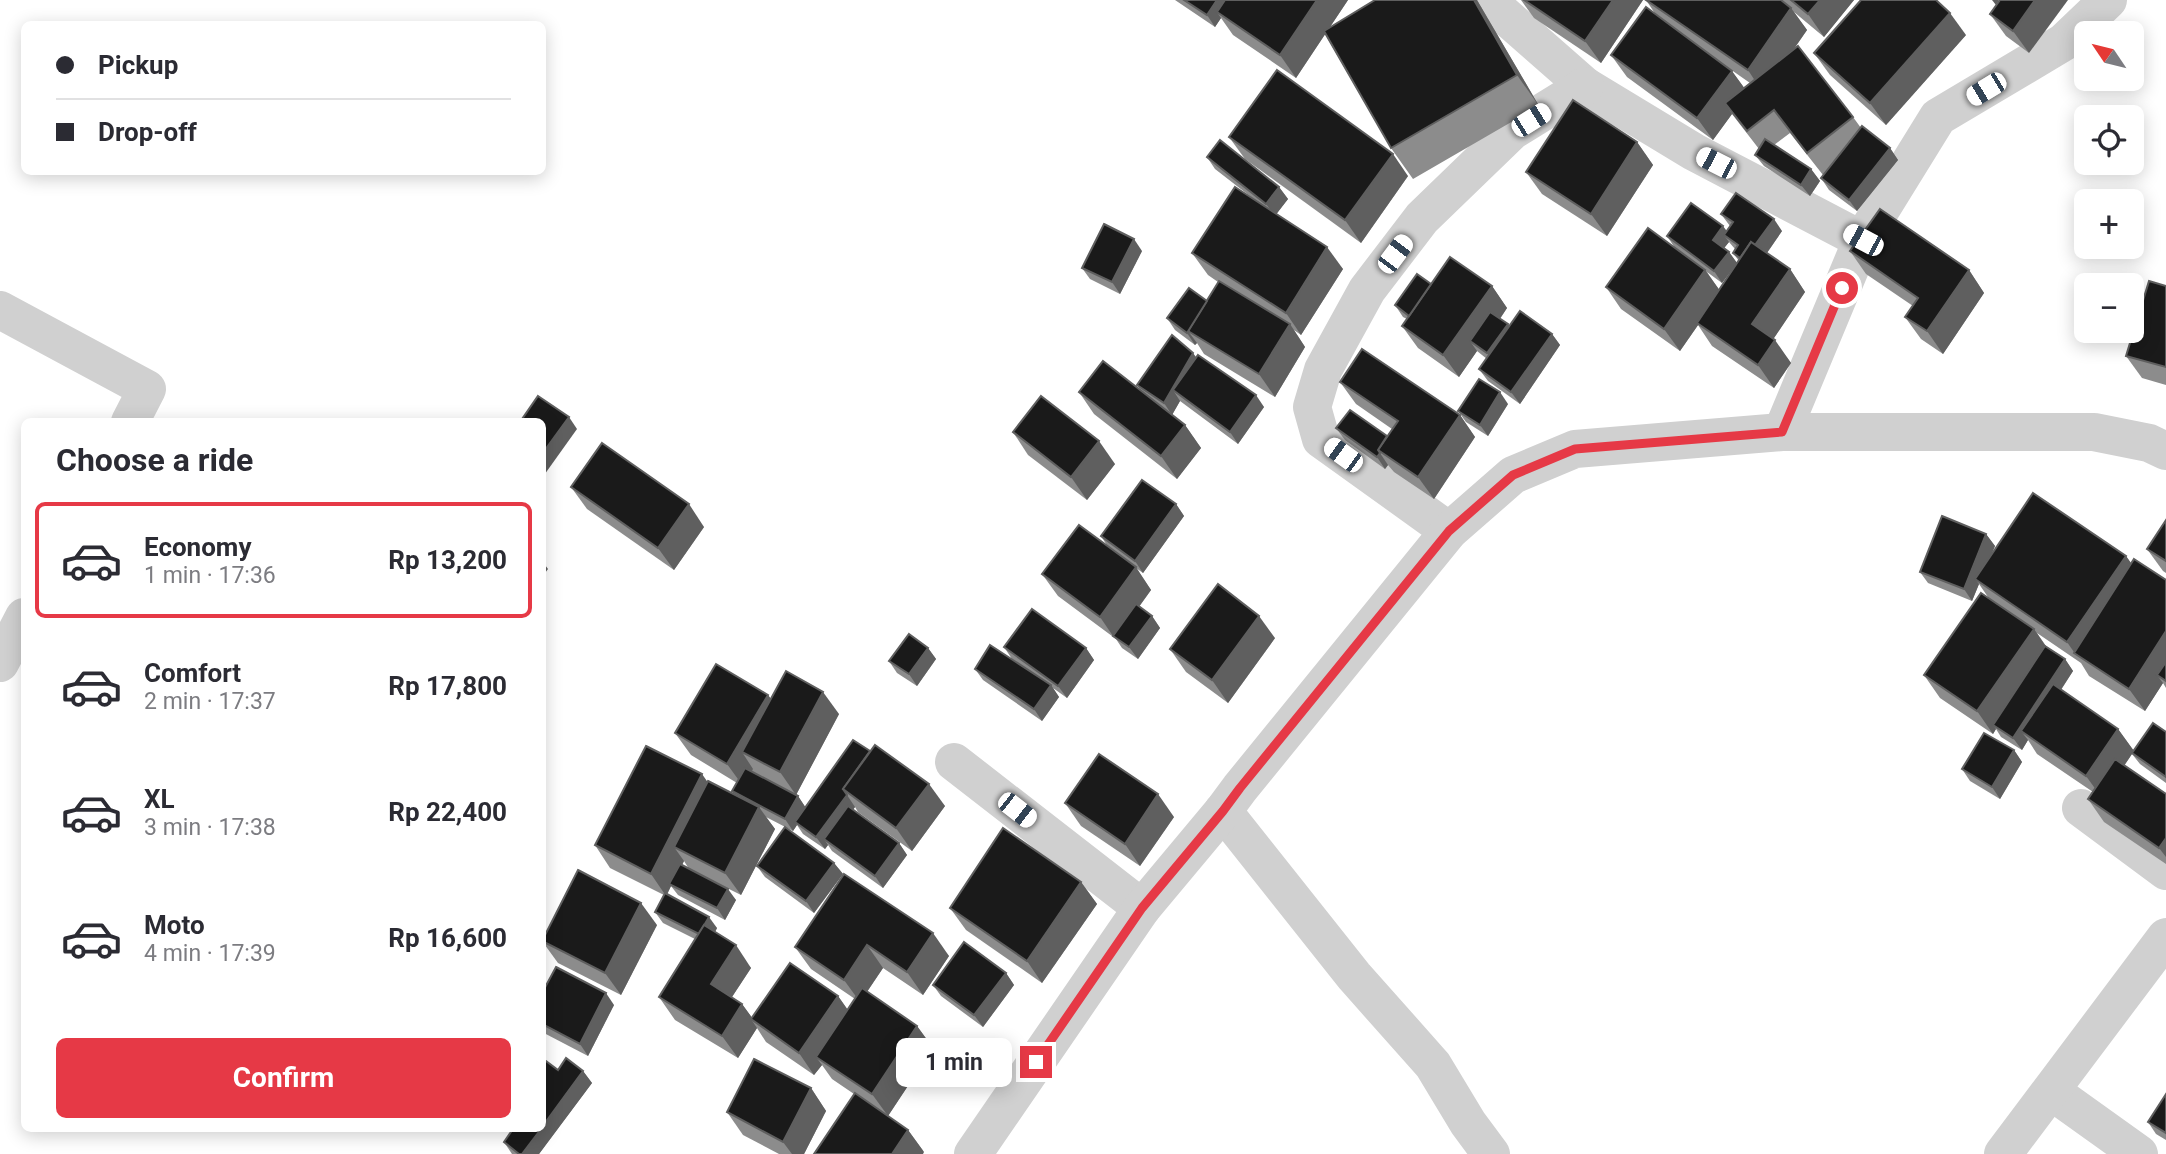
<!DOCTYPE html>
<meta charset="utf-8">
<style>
:root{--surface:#fff;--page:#f7f7f7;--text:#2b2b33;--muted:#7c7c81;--line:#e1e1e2;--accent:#e63946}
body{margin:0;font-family:Roboto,sans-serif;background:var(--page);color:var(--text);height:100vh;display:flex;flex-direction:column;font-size:26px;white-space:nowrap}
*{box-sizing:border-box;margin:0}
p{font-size:23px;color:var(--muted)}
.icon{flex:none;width:38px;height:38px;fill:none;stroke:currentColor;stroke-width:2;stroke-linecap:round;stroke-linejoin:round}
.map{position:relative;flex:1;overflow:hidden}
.drawer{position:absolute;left:21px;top:418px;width:525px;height:714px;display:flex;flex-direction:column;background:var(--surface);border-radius:10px;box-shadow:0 4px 18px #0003}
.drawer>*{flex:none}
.top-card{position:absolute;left:21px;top:21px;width:525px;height:154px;border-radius:10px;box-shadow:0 4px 18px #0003;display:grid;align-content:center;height:154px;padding:0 35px;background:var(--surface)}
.needle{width:46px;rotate:305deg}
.tools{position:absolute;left:2074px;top:21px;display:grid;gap:14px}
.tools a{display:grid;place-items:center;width:70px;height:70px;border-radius:10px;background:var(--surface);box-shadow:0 4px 18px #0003;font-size:35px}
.end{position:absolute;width:32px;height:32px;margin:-16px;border:9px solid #e63946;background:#fff;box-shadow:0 0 0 4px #fff}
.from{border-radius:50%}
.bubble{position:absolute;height:49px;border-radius:10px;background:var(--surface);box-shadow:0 4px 18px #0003;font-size:23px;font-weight:700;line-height:49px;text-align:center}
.car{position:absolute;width:21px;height:42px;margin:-21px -10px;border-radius:9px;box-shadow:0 0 5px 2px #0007;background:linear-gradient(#fff 24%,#345 0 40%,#fff 0 76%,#345 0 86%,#fff 0)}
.top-card b{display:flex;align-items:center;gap:24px;height:66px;font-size:26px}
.top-card b+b{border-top:2px solid var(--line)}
.top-card i{width:18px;height:18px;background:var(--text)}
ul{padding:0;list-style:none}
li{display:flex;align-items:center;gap:21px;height:116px;margin:0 14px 10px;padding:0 21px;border:4px solid transparent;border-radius:10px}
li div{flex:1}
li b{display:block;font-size:26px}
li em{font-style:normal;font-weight:700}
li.active{border-color:var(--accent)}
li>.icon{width:63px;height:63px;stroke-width:1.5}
h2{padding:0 35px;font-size:32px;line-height:84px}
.action{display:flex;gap:14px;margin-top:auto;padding:14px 35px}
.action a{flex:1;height:80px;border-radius:10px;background:var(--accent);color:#fff;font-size:28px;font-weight:700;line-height:80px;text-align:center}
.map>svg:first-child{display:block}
</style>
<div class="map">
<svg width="2166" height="1154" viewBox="0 0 2166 1154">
<rect width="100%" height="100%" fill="#fff"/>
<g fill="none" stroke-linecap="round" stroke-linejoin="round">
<g stroke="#d0d0d0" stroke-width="38">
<path d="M1487 0 1585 86 1694 152 1862 240"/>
<path d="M0 310 147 389 130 422"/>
<path d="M1782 432 1862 240 1938 117 2064 42 2108 0"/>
<path d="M1449 531 1321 439 1312 407 1323 370 1367 290 1422 218 1512 131 1585 86"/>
<path d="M0 663 24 617"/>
<path d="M954 762 1142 908"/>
<path d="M2081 808 2166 871"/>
<path d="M1223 811 1354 976 1433 1065 1468 1123 1491 1154"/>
<path d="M2051 1091 2139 1154"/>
<path d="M973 1154 1142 908 1223 811 1240 788 1449 531 1513 475 1575 449 1782 432H2094L2149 443 2166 451"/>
<path d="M2003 1154 2166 937"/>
</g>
</g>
<g fill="#8c8c8c" fill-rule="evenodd">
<path d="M1175 0H1348L1330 27 1477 0 1539 106 1413 179 1391 148 1325 34 1296 78 1233 35 1221 18 1215 27Z"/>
<path d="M1521 0H1643L1601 63 1534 18Z"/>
<path d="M1646 0H1854L1824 37 1794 12 1807 30 1794 49 1853 117 1861 128 1890 148 1898 160 1857 211 1829 190 1821 178 1823 175 1790 133 1774 145 1811 169 1820 181 1810 196 1764 166 1755 155 1759 149 1732 114 1713 140 1627 77 1611 55 1656 15ZM1730 69 1750 83 1744 88Z"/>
<path d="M2000 0 2029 53 2006 36 1990 14Z"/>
<path d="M1966 35 1886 125 1830 75 1814 53Z"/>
<path d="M1229 137 1408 176 1361 243 1245 159Z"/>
<path d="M1637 142 1653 165 1607 236 1542 194 1526 172Z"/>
<path d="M1207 157 1279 187 1288 199 1276 214 1343 269 1301 335 1294 330 1305 347 1275 397 1204 354 1197 343 1195 345 1175 330 1167 318 1207 301 1218 282 1208 275 1192 253 1255 200 1215 169Z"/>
<path d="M1721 214 1782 231 1767 253 1790 269 1805 292 1773 339 1791 363 1774 388 1712 346 1698 325 1680 351 1621 309 1606 287 1675 248 1667 236 1727 231 1730 226ZM1729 242 1735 249 1733 253 1739 261 1719 290 1707 272 1722 283 1737 263 1729 252 1724 248Z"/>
<path d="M1142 251 1120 294 1090 279 1082 268Z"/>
<path d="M1850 251 1969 270 1984 293 1943 354 1921 339 1905 317 1913 306 1866 274Z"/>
<path d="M1431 284 1492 286 1507 308 1500 319 1509 327 1552 334 1560 345 1520 404 1488 381 1479 369 1487 359 1477 351 1459 377 1418 348 1402 326 1407 319 1403 317 1395 305Z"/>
<path d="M2166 286V385L2142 378 2126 356Z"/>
<path d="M1197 358 1264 407 1238 444 1180 401 1172 415 1185 425 1201 448 1177 479 1094 414 1079 392 1141 391 1137 385Z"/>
<path d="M1340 382 1460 415 1475 437 1434 499 1394 472 1388 465 1385 469 1345 440 1336 428 1387 436 1392 429 1356 404Z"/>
<path d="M1508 404 1488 436 1466 422 1458 411Z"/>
<path d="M1013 432 1115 464 1087 500 1028 455Z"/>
<path d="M571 487 704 527 674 570 587 509Z"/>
<path d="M1176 504 1184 516 1143 573 1136 568 1151 590 1139 607 1152 616 1160 628 1138 659 1122 648 1116 639 1058 596 1042 574 1108 547 1101 536Z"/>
<path d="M2166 520V573L2163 571 2147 549Z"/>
<path d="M1986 534 1995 546 1991 555 2126 556 2131 564 2166 580V688L2163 683 2145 711 2089 676 2081 663 2037 633 2046 646 2065 659 2073 671 2061 690 2118 729 2133 750 2166 732V783L2140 764 2132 754 2124 766 2166 794V864L2104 822 2088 799 2093 792 2037 754 2028 740 2022 750 2001 737 1996 729 1993 734 1940 698 1924 675 1988 597 1979 584 1972 601 1928 583 1920 572Z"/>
<path d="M1275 638 1228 703 1186 672 1170 649Z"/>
<path d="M1004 647 1086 648 1094 660 1067 698 1053 688 1059 697 1042 721 983 680 975 669H1026L1012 659Z"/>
<path d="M928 648 936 659 917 686 897 673 889 661Z"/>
<path d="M768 695 771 699 839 714 796 795 798 796 805 807 853 740 945 806 912 851 858 812 855 807 853 810 899 843 907 855 883 888 832 851 828 845 825 849 803 834 797 825 793 831 766 817 775 829 741 895 711 880 736 900 725 920 678 895 671 886 667 895 717 928 715 932 751 968 732 997 742 1004 752 1018 838 996 848 1010 855 999 811 969 795 947 844 874 949 956 923 995 883 968 867 992 917 1026 933 1048 888 1116 908 1130 924 1152 854 1094 832 1079 822 1065 814 1075 766 1042 757 1028 738 1058 675 1020 659 997 695 939 663 923 655 912 664 895 610 868 595 845 707 782 734 794 732 791 737 783 691 755 675 733ZM684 861 689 869 682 865Z"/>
<path d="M2014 750 2022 762 2000 799 1970 781 1962 769Z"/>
<path d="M1065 803 1174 817 1140 866 1081 826Z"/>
<path d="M834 863 843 874 814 913 765 877 757 866Z"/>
<path d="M1081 882 1097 904 1042 983 966 930 950 908Z"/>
<path d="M657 925 621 995 558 963 542 941Z"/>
<path d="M1006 973 1014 985 983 1027 941 996 933 985Z"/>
<path d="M542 993 614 1005 588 1056 542 1032Z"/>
<path d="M558 1070 583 1071 592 1083 539 1154H512L504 1142Z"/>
<path d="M811 1088 826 1111 804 1154H779L743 1135 727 1112Z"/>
<path d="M2166 1094V1140L2156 1134 2148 1122Z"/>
</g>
<g fill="#5f5f5f">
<path d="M1217 0H1233L1217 12 1221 18 1215 27 1207 15Z"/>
<path d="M1317 0H1348L1296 78 1280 55Z"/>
<path d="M1474 0H1477L1539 106 1517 75Z"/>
<path d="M1613 0H1643L1601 63 1585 41Z"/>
<path d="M1820 0H1854L1824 37 1808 14Z"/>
<path d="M1992 0H1999L1996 5Z"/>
<path d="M2035 0H2068L2029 53 2013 31Z"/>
<path d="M1791 8 1807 30 1763 93 1748 70Z"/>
<path d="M1950 13 1966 35 1886 125 1870 103Z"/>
<path d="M1732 71 1748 93 1725 103 1732 114 1713 140 1697 118Z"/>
<path d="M1637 142 1653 165 1607 236 1591 214Z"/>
<path d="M1890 148 1898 160 1857 211 1849 200Z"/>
<path d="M1393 154 1408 176 1361 243 1345 220Z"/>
<path d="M1811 169 1820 181 1810 196 1801 185Z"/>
<path d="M1279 187 1288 199 1275 216 1266 204Z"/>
<path d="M1774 219 1782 231 1753 273 1744 261Z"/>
<path d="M1723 226 1732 238 1724 235 1729 242 1721 252 1713 240Z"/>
<path d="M1134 239 1142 251 1120 294 1112 282Z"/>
<path d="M1327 247 1343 269 1301 335 1286 313Z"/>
<path d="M1729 252 1737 263 1722 283 1714 271Z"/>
<path d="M1790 269 1805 292 1768 347 1752 324Z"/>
<path d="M1705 270 1721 292 1680 351 1664 329Z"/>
<path d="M1969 270 1984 293 1943 354 1927 331Z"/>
<path d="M1492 286 1507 308 1480 348 1470 341 1477 351 1459 377 1443 355Z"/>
<path d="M1209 303 1188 331 1197 343 1195 345 1187 333Z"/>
<path d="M1290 324 1305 347 1275 397 1259 374Z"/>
<path d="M1508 324 1516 336 1496 365 1487 353Z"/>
<path d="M1552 334 1560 345 1520 404 1511 392Z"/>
<path d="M1775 340 1791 363 1774 388 1758 365Z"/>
<path d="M1193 353 1202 365 1173 390 1180 401 1172 415 1164 403Z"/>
<path d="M1500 392 1508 404 1488 436 1480 425Z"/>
<path d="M1256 395 1264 407 1238 444 1230 432Z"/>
<path d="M1460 415 1475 437 1434 499 1418 477Z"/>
<path d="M569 417 577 429 542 478V454Z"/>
<path d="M1185 425 1201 448 1177 479 1161 456Z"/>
<path d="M1099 441 1115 464 1087 500 1071 477Z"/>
<path d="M1380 453 1388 465 1385 469 1377 457Z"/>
<path d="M689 504 704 527 674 570 658 548Z"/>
<path d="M1176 504 1184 516 1143 573 1135 561Z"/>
<path d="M1986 534 1995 546 1980 582 1975 579 1979 584 1972 601 1964 589Z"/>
<path d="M2126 556 2142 578 2076 655 2067 642Z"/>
<path d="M542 561 548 569 542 577Z"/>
<path d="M1136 567 1151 590 1116 638 1113 636 1100 617Z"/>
<path d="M1152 616 1160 628 1138 659 1129 647Z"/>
<path d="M1259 616 1275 638 1228 703 1212 680Z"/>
<path d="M2034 629 2049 651 1993 725 1996 729 1993 734 1977 711Z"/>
<path d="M2166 631V678L2157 675 2163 683 2145 711 2129 689Z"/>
<path d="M928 648 936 659 917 686 909 674Z"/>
<path d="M1086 648 1094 660 1067 698 1058 686Z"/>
<path d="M2065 659 2073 671 2030 737 2021 731 2028 740 2022 750 2013 738Z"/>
<path d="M1051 685 1059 697 1042 721 1034 709Z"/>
<path d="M823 692 839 714 796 795 780 772Z"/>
<path d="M768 695 784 717 742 752 753 769 743 786 727 764Z"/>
<path d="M2118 729 2134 751 2102 798 2086 776Z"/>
<path d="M2014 750 2022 762 2000 799 1992 787Z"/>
<path d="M702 774 718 797 674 847 684 861 672 885 669 884 671 886 666 896 651 874Z"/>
<path d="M929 784 945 806 912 851 896 828Z"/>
<path d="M1158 794 1174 817 1140 866 1125 844Z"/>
<path d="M847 795 855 807 829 843 824 839 828 845 825 849 816 837Z"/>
<path d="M798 796 806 808 795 822 797 825 793 831 785 819Z"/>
<path d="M759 807 775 829 741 895 725 873Z"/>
<path d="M2166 838V857L2159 848Z"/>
<path d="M899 843 907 855 883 888 875 876Z"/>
<path d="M834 863 843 874 814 913 806 901Z"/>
<path d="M1081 882 1097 904 1042 983 1027 961Z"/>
<path d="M728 889 736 900 725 920 717 908Z"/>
<path d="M641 903 657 925 621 995 605 973Z"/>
<path d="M709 917 717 928 708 946 700 934Z"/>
<path d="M933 933 949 956 923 995 907 972Z"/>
<path d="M736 945 751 968 726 1006 711 984Z"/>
<path d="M867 945 883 968 860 1002 844 980Z"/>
<path d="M1006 973 1014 985 983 1027 974 1015Z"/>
<path d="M606 993 614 1005 588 1056 580 1044Z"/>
<path d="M838 996 854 1019 816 1057 822 1065 814 1075 799 1053Z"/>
<path d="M742 1004 756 1023 751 1019 757 1028 738 1058 722 1036Z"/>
<path d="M917 1026 933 1048 888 1116 872 1094Z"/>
<path d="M583 1071 592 1083 539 1154H522L541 1129H542V1127Z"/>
<path d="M811 1088 826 1111 804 1154H792L783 1142Z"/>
<path d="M908 1130 924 1152 923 1154H892Z"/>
</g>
<g fill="#1a1a1a" stroke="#5f5f5f" stroke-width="2">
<path d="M1184 0H1217L1207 15Z"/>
<path d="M1225 0H1317L1280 55 1217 12Z"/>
<path d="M1375 0H1474L1517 75 1391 148 1324 31Z"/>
<path d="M1524 0H1613L1585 41Z"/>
<path d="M1646 0H1781L1791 8 1748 70Z"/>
<path d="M1791 0H1820L1808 14Z"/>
<path d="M1861 0H1936L1950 13 1870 103 1814 53Z"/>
<path d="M2000 0H2035L2013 31 1990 14Z"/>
<path d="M1646 7 1732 71 1697 118 1611 55Z"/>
<path d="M1798 46 1853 117 1807 153 1774 110 1747 131 1725 103Z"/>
<path d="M1277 70 1393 154 1345 220 1229 137Z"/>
<path d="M1573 100 1637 142 1591 214 1526 172Z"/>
<path d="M1862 126 1890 148 1849 200 1821 178Z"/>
<path d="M1765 139 1811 169 1801 185 1755 155Z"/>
<path d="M1220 140 1279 187 1266 204 1207 157Z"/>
<path d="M1235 187 1327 247 1286 313 1192 253Z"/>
<path d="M1736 193 1774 219 1755 245 1751 242 1740 258 1733 253 1738 245 1724 235 1733 222 1721 214Z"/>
<path d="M1691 203 1723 226 1713 240 1729 252 1714 271 1667 236Z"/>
<path d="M1880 209 1969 270 1927 331 1905 317 1918 298 1850 251Z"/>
<path d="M1104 224 1134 239 1112 282 1082 268Z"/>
<path d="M1648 228 1705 270 1664 329 1606 287Z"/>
<path d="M1751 242 1790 269 1752 324 1775 340 1758 365 1697 323Z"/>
<path d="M1450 257 1492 286 1443 355 1402 326Z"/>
<path d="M1417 274 1431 284 1409 316 1395 305Z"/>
<path d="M1219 281 1290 324 1259 374 1188 331Z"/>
<path d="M2149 281 2166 286V367L2126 356Z"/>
<path d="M1189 288 1207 301 1187 333 1167 318Z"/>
<path d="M1520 311 1552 334 1511 392 1479 369Z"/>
<path d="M1490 312 1508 324 1487 353 1470 341Z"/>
<path d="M1172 335 1193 353 1164 403 1137 385Z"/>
<path d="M1362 349 1460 415 1418 477 1378 450 1398 421 1340 382Z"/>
<path d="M1198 355 1256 395 1230 432 1173 390Z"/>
<path d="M1103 361 1185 425 1161 456 1079 392Z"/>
<path d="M1479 379 1500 392 1480 425 1458 411Z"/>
<path d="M538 396 569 417 542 454V422H520Z"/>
<path d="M1041 396 1099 441 1071 477 1013 432Z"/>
<path d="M1350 410 1387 436 1378 450 1380 453 1377 457 1336 428Z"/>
<path d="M602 443 689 504 658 548 571 487Z"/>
<path d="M1142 480 1176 504 1135 561 1101 536Z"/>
<path d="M2033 493 2126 556 2067 642 1975 579Z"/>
<path d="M1942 516 1986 534 1964 589 1920 572Z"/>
<path d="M2166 520V561L2147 549Z"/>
<path d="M1079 525 1136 567 1100 617 1042 574Z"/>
<path d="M2134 559 2166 580V631L2129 689 2074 653Z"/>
<path d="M1218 584 1259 616 1212 680 1170 649Z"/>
<path d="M1981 593 2034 629 1977 711 1924 675Z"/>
<path d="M1136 604 1152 616 1129 647 1113 636Z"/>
<path d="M1032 609 1086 648 1058 686 1004 647Z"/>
<path d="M909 634 928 648 909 674 889 661Z"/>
<path d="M990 645 1051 685 1034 709 975 669Z"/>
<path d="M2045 646 2065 659 2013 738 1993 725Z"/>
<path d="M2166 662V681L2157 675Z"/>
<path d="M716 664 768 695 727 764 675 733Z"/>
<path d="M786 671 823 692 780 772 742 752Z"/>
<path d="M2053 684 2118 729 2086 776 2021 731Z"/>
<path d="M2153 723 2166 732V777L2132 753Z"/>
<path d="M1984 733 2014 750 1992 787 1962 769Z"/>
<path d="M853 740 870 751 843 789 847 795 816 837 795 822Z"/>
<path d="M875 745 929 784 896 828 843 789Z"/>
<path d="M646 746 702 774 651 874 595 845Z"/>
<path d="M1099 754 1158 794 1125 844 1065 803Z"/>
<path d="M2115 759 2166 794V838L2159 848 2088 799Z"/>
<path d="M745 768 798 796 785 819 732 791Z"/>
<path d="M708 781 759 807 725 873 674 847Z"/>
<path d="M848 806 899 843 875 876 824 839Z"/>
<path d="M785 827 834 863 806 901 757 866Z"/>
<path d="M1003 828 1081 882 1027 961 950 908Z"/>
<path d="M680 864 728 889 717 908 669 884Z"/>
<path d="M578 870 641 903 605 973 542 941Z"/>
<path d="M844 874 933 933 907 972 867 945 844 980 795 947Z"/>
<path d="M665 893 709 917 699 934 655 912Z"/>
<path d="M704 925 736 945 711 984 742 1004 722 1036 659 997Z"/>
<path d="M964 942 1006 973 974 1015 933 985Z"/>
<path d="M790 963 838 996 799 1053 751 1019Z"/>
<path d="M556 967 606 993 580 1044 542 1024V993Z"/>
<path d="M862 988 917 1026 872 1094 816 1057Z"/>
<path d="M542 1058 558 1070 566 1058 583 1071 542 1127Z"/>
<path d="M754 1059 811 1088 783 1142 727 1112Z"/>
<path d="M855 1093 908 1130 892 1154H814Z"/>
<path d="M2166 1094V1133L2148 1122Z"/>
<path d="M513 1129H541L522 1154H519L504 1142Z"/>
</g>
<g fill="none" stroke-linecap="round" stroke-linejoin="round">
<path stroke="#e63946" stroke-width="9" d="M1036 1062 1142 908 1223 811 1240 788 1449 531 1513 475 1575 449 1782 432 1842 288"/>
</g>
</svg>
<div class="tools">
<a><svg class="needle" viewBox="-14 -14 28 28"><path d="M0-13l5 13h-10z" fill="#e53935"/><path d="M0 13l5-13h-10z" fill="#7c7c81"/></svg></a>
<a><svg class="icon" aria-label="locate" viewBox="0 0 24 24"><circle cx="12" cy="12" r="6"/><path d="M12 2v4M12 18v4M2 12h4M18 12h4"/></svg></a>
<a>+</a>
<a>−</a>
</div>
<i class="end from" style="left:1842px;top:288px"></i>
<i class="end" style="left:1036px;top:1062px"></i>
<div class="bubble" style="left:896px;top:1038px;width:116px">1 min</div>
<i class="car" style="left:1986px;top:89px;rotate:239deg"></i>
<i class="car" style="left:1531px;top:120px;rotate:58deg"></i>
<i class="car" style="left:1716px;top:163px;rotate:297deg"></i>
<i class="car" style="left:1863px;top:240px;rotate:298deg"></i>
<i class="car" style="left:1395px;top:254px;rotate:37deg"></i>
<i class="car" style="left:1343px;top:455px;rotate:306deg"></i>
<i class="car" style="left:1017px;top:810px;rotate:128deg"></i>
<div class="top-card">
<b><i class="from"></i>Pickup</b>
<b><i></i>Drop-off</b>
</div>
<section class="drawer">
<h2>Choose a ride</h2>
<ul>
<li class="active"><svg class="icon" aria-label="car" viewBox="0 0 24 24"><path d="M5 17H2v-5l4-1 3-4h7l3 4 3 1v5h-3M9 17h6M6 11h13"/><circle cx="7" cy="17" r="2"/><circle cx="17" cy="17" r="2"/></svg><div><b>Economy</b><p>1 min · 17:36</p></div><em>Rp 13,200</em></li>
<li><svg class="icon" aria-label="car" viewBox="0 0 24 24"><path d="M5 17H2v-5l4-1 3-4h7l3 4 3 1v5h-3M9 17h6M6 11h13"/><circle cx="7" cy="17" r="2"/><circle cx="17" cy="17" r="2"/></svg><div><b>Comfort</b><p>2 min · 17:37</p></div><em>Rp 17,800</em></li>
<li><svg class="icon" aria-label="car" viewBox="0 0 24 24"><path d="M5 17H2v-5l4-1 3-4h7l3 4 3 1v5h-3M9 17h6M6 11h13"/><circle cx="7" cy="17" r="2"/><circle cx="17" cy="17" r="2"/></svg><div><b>XL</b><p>3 min · 17:38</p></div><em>Rp 22,400</em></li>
<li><svg class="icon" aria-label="car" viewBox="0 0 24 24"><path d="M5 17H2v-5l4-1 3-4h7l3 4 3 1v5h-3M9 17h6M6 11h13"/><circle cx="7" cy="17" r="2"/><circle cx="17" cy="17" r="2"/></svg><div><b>Moto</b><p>4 min · 17:39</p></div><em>Rp 16,600</em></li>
</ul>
<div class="action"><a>Confirm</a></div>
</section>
</div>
